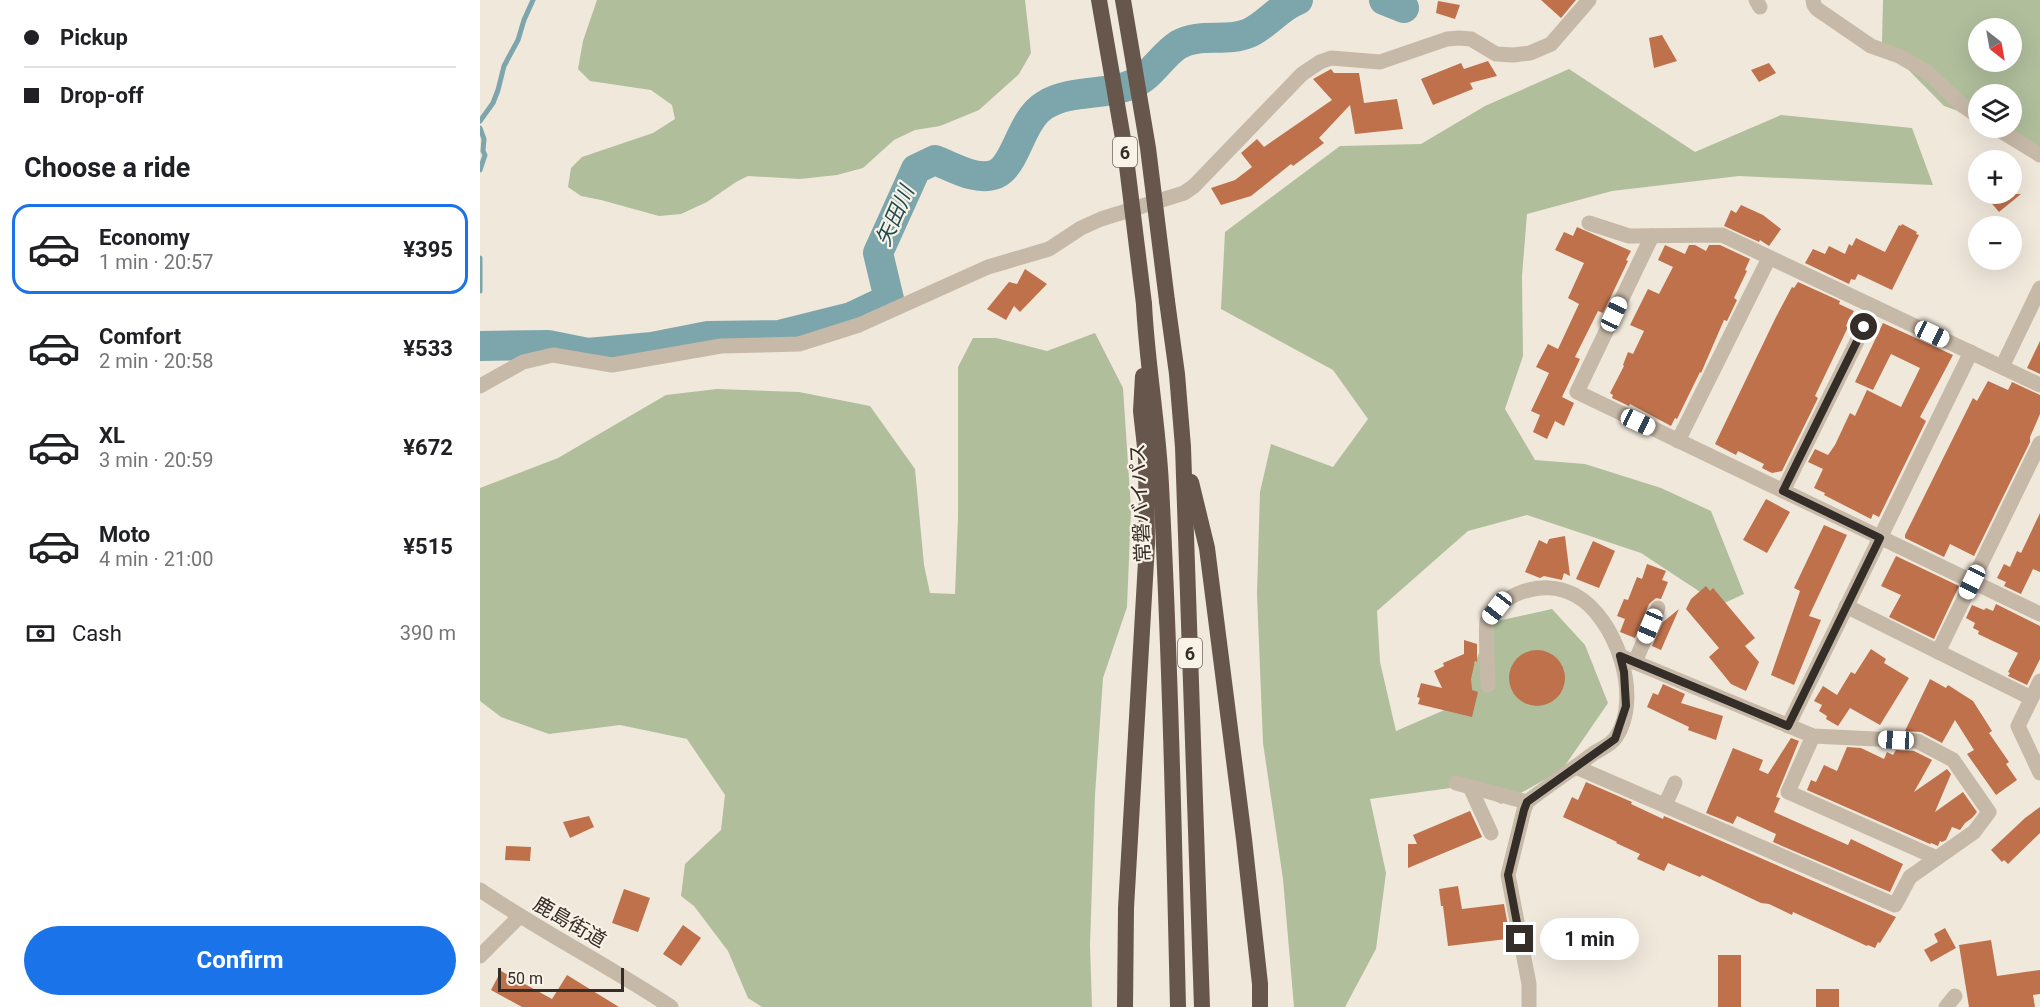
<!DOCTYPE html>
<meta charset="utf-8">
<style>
:root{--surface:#fff;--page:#f2f2f2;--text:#202124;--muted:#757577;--line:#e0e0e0;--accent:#1a73e8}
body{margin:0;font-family:Roboto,"Noto Sans JP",sans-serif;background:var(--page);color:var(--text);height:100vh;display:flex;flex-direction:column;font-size:22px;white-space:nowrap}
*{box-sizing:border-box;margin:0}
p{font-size:20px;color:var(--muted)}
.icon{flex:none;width:33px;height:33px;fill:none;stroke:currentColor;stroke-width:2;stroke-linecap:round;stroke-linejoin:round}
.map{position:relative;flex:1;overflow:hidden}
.sheet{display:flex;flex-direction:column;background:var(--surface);width:480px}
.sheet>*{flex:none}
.banner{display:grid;align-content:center;height:132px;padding:0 24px;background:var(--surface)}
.needle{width:39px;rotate:149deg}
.fabs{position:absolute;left:1488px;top:18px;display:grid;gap:12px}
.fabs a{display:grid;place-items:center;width:54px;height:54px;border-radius:50%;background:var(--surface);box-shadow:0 6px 24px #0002;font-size:30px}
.scale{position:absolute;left:18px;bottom:15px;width:126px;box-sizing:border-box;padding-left:6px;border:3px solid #352d28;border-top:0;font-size:16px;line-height:21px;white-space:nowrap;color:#352d28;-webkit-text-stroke:4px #f8f2e7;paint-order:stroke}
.end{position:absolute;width:27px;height:27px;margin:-14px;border:8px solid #352d28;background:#fff;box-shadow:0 0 0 3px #fff}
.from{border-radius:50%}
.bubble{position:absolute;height:42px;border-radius:21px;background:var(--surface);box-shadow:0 6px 24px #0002;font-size:20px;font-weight:700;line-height:42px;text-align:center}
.car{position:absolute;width:18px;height:36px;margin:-18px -9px;border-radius:8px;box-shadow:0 0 4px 2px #0007;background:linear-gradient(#fff 24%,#345 0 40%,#fff 0 76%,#345 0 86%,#fff 0)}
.banner b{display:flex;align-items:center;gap:21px;height:57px;font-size:22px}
.banner b+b{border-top:2px solid var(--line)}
.banner i{width:15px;height:15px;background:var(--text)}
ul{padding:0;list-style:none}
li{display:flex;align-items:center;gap:18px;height:90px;margin:0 12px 9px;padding:0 12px;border:3px solid transparent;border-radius:18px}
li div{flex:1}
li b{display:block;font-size:22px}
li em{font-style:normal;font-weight:700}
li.selected{border-color:var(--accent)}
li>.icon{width:54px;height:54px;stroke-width:1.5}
h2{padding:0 24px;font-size:27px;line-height:72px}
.pay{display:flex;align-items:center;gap:15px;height:66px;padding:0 24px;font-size:22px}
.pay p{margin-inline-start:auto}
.primary-button{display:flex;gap:12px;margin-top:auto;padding:12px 24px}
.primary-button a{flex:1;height:69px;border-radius:36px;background:var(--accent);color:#fff;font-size:24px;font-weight:700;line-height:69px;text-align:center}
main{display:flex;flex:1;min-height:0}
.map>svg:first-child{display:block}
</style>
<main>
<section class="sheet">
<div class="banner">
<b><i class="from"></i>Pickup</b>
<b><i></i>Drop-off</b>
</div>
<h2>Choose a ride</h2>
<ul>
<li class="selected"><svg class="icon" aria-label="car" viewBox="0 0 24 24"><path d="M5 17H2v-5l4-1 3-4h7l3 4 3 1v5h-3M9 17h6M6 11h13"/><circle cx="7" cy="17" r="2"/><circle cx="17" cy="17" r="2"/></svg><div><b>Economy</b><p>1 min · 20:57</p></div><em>¥395</em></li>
<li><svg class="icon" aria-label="car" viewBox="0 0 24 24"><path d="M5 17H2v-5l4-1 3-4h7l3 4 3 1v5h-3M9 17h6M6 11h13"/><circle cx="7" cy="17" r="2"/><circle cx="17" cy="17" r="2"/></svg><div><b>Comfort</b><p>2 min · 20:58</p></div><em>¥533</em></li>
<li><svg class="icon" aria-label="car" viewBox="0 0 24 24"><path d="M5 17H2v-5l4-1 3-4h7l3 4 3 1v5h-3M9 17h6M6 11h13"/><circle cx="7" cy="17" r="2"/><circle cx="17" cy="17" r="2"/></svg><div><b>XL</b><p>3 min · 20:59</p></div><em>¥672</em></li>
<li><svg class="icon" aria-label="car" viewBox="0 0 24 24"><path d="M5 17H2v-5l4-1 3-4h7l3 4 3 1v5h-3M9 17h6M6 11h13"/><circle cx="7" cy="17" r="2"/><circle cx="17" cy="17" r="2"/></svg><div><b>Moto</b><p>4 min · 21:00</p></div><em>¥515</em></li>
</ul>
<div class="pay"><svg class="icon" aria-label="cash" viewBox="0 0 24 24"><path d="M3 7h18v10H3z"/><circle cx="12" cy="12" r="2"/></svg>Cash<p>390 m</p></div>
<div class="primary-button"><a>Confirm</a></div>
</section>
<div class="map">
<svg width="1560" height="1007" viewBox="0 0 1560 1007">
<rect width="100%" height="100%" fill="#f0e8db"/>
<g fill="#b0be9c" fill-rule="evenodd">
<path d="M117 0H545L551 53 539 74 499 110 460 126 435 130 414 140 383 168 357 175 320 179 268 176 256 182 227 202 201 214 179 216 121 200 101 196 88 187 91 168 102 157 173 133 195 119 192 105 171 90 110 81 98 69 103 41Z"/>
<path d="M1403 0H1560V150L1524 128H1532V94H1498V118L1464 106 1402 43ZM1498 28H1532V62H1498Z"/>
<path d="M1089 69 1215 152 1301 115 1432 128 1453 185 1259 176 1132 191 1047 214 1042 276 1043 356 1025 409 1055 460 1105 464 1181 488 1231 511 1264 594 1240 605 1161 553 1047 515 988 531 897 611 900 662 916 731 976 705 1013 622 1072 609 1105 645 1128 703 1082 770 1021 804 985 786 890 799 906 873 896 949 865 1007H814L803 879 783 743 777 594 780 492 791 444 853 467 888 419 853 370 741 309 745 232 860 146 941 144 1005 106Z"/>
<path d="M615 333 643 388 651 509 647 607 623 678 615 795 610 945 612 1007H282L268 998 248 951 214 906 201 896 205 864 241 830 245 795 207 739 140 725 69 734 21 717 0 701V488L78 458 186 395 237 389 319 392 390 406 435 469 444 565 450 593 475 594 478 517V367L493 338H516L567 351Z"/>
</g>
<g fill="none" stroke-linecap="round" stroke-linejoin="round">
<g stroke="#7ca6ab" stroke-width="5">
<path d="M0 121 13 103 18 90 24 66 38 40 44 20 53 0"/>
<path d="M0 128 4 139 3 151 5 155 0 170"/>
<path d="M0 258V291"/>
</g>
<g stroke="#7ca6ab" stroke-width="30">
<path d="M904 0 924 8"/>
<path d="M0 346 68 345 108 353 172 347 228 336 299 335 371 317 409 299 398 253 436 169 455 160C473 167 497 182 516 174 537 164 540 120 565 105 591 89 626 96 653 84 672 76 681 56 698 45 720 32 746 43 769 33 787 25 799 7 818 0"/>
</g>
</g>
<g fill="#be714b">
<path d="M1061 0H1096L1081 18Z"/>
<path d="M958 1 980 5 975 19 956 13Z"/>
<path d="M1182 35 1197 61 1174 68 1169 38Z"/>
<path d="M1008 61 1017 76 990 83 993 89 953 105 941 79 981 63 984 69Z"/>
<path d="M1289 63 1296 73 1279 82 1271 70Z"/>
<path d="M851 69 854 73H879L884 103 917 99 923 129 875 134 870 105 839 138 844 143 813 166 811 164 771 196 741 205 731 188 755 180 772 167 761 153 777 139 784 147 852 100 833 79Z"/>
<path d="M1504 194H1541L1519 212Z"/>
<path d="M1261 205 1283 215 1301 229 1289 246 1280 240 1279 242 1244 226 1251 210 1256 213Z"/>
<path d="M1422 224 1437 232 1436 234 1439 235 1412 290 1378 274 1375 280 1371 279 1369 284 1325 263 1333 249 1345 254 1349 246 1365 254 1369 244 1372 246 1376 238 1405 252 1419 225 1421 226Z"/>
<path d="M1097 227 1151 251 1146 260 1148 261 1123 313 1118 311 1095 357 1100 359 1082 397 1094 403 1084 426 1075 421 1067 439 1053 432 1060 415 1051 411 1069 373 1056 367 1068 344 1078 349 1099 304 1088 298 1104 263 1075 250 1084 232 1093 236Z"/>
<path d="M1185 245 1205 254 1209 245H1215L1226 251 1229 245H1240L1270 259 1265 270 1267 271 1254 298 1257 300 1247 321 1244 320 1221 373 1220 372 1197 419 1195 418 1191 426 1150 404 1149 406 1132 398 1133 395 1130 393 1144 366 1143 365 1148 352 1153 354 1164 331 1150 325 1168 289 1179 294 1193 267 1178 260Z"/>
<path d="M545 269 567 284 540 312 534 306 526 320 507 309 529 282 537 284Z"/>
<path d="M1318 282 1360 301 1359 304 1374 311 1366 326 1368 327 1335 396 1338 398 1302 471 1292 473 1282 468 1284 464 1258 451 1256 455 1235 444 1295 319 1312 287 1314 288Z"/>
<path d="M1403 323 1473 355 1440 417 1446 421 1399 517 1393 514 1391 519 1344 495 1345 493 1334 488 1343 469 1328 462 1335 449 1348 455 1355 445 1370 413 1375 416 1387 390 1421 407 1440 368 1411 354 1393 390 1375 382Z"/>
<path d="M1560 341V374L1547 368Z"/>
<path d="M1508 381 1528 390 1532 382 1560 395V414L1550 437V442L1494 556 1470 544 1464 557 1425 538V535L1493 398 1497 401Z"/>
<path d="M1286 499 1310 512 1287 553 1263 540Z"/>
<path d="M1560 513V572L1553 569 1541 594 1524 586 1526 582 1517 578 1524 564 1530 567 1537 551 1541 553Z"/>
<path d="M1344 525 1367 535 1329 616 1341 620 1314 685 1291 675 1320 591 1314 588Z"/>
<path d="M1085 536 1090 576 1084 573 1082 580 1064 576 1060 578 1045 572 1059 540 1067 544 1069 539Z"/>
<path d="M1113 541 1135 551 1119 588 1096 579Z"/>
<path d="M1416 556 1479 586 1454 639 1409 617 1421 595 1401 586Z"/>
<path d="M1167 564 1186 571 1182 580 1188 582 1181 599 1176 598 1169 604 1155 638 1140 632 1145 619 1137 616 1144 599 1148 600 1157 577 1162 579Z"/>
<path d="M1226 586 1230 591 1233 588 1275 638 1265 646 1279 662 1266 691 1251 684 1229 657 1239 648 1206 609 1211 599Z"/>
<path d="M1516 604 1560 626V659L1547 685 1528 676 1530 673 1528 672 1538 653 1498 634 1499 631 1493 628 1495 623 1486 618 1492 605 1504 610 1506 608 1513 611Z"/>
<path d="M1199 609 1181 650 1172 646 1183 622Z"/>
<path d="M984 640 997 644V662L995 661 991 679 992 690 998 692 992 717 938 704 940 698 937 697 941 683 962 688 954 671 964 666 963 663 984 654Z"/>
<path d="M1391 649 1406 659 1404 663 1429 678 1400 725 1370 708 1358 726 1346 719 1347 716 1339 711 1342 705 1334 701 1343 686 1357 695 1371 672 1375 674Z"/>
<circle cx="1057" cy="678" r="28"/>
<path d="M1450 679 1466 688 1468 685 1493 701 1512 731 1509 733 1529 762 1526 764 1537 780 1516 795 1487 754 1494 750 1475 720 1462 743 1441 732 1425 731Z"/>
<path d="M1183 684 1205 694 1201 703 1243 716 1236 740 1208 730 1209 727 1167 707 1173 693 1178 695Z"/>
<path d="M1311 738 1319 741 1296 797 1300 798 1294 812 1368 845 1371 839 1423 864 1410 892 1293 842 1296 834 1257 816 1253 824 1226 813 1253 748 1283 760 1279 770 1288 774Z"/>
<path d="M1367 747 1381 748 1404 759 1407 752 1413 755 1416 750 1434 751 1452 760 1434 792 1467 769 1471 774 1455 812 1483 792 1497 812 1492 818 1485 823 1480 830 1472 827 1466 840 1462 842 1460 841 1458 846 1451 843 1450 844 1327 790 1331 780 1336 782 1344 765 1357 771Z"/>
<path d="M1106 782 1152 802 1151 804 1183 819 1184 816 1416 917 1400 943 1398 942 1395 948 1388 945 1387 946 1313 912 1312 915 1289 904 1281 903 1222 875 1220 877 1188 863 1184 871 1157 859 1160 854 1136 843 1137 842 1083 817 1092 797 1098 800Z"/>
<path d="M1560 807V833L1528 864 1524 860 1522 862 1511 850 1545 818Z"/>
<path d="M990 811 1002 837 928 868V844H937L933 835Z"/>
<path d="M109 816 114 827 90 838 83 822Z"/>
<path d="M26 846 51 847 50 861 25 860Z"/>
<path d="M978 886 982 909 1024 904 1029 932 1026 933 1027 939 968 946 963 906H961L959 889Z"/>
<path d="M144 889 170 898 158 932 132 923Z"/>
<path d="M203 925 221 938 201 966 183 954Z"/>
<path d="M1465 928 1476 948 1451 962 1444 950 1458 942 1454 934Z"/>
<path d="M1511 940 1517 976 1560 970V994L1553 995 1555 1007H1489L1479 945Z"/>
<rect x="1238" y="955" width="23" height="52"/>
<path d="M21 971 72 999 87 975 139 1007H42L11 990Z"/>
<rect x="1336" y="989" width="23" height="18"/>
</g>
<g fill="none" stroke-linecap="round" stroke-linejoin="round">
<g stroke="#c7b9a8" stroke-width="15">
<path d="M1276 0 1280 7"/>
<path d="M1333 0 1334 5 1337 9 1391 46 1419 56 1447 72 1482 105 1498 116"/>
<path d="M1516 128 1560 155"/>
<path d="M1109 223 1149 236 1242 235 1560 385"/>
<path d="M1172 236 1097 392 1560 614"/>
<path d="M1522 367 1560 288"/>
<path d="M0 386 43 362 73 355 132 365 241 346 319 344 379 325 508 267 569 249 601 228 621 219 704 193 714 186 822 74 840 62 851 58 900 62 967 39 979 38 991 39 1016 54 1033 55 1050 53 1071 44 1109 0"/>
<path d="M1198 441 1289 258"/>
<path d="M1303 491 1394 307"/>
<path d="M1366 606 1551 698"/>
<path d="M1458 652 1560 443"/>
<path d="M1155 662 1178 608"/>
<path d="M1560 681 1538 726 1560 773"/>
<path d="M1008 685C1008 674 1005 628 1007 621 1012 608 1030 596 1042 592 1061 586 1077 586 1095 595 1136 617 1163 697 1136 737 1132 744 1121 749 1114 753 1092 770 1069 785 1047 802L1044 810 1028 875 1049 984V1007"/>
<path d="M1308 726 1491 352"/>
<path d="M1333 736 1308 792 1457 858"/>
<path d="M1096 767 1415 905 1430 877 1494 832 1509 812 1473 760 1437 741 1333 736 1140 656"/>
<path d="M976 783 1047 802"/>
<path d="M990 787 1011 833"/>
<path d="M1185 805 1195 783"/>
<path d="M1466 1007 1475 996"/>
</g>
<g stroke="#c7b9a8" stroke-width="15">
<path d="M0 890C62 932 129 966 191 1007"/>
<path d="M0 956 39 917"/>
</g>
<g stroke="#66564c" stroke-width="16">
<path d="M687 301 697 374 703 447 722 1007"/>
<path d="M664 304C667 365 678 424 681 485 690 659 694 833 698 1007"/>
<path d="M711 482 727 548 764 839 780 984V1007"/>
<path d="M645 1007 646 908 667 544 666 456 661 411 663 376"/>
</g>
<g stroke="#66564c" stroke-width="16">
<path d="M619 0 645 150 664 304"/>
<path d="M643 0 668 148 687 301"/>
</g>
</g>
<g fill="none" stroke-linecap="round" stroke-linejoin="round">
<path stroke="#352d28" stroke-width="8" d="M1040 939 1028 875 1044 810 1047 802 1135 739 1146 706 1144 672 1140 656 1308 726 1400 538 1303 491 1384 327"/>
</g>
<g text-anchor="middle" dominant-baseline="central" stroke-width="4.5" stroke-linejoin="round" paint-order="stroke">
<g fill="#f8f2e7" stroke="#706861" stroke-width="1.5">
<rect x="633" y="137" width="24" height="30" rx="4.5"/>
<rect x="698" y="638" width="24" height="30" rx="4.5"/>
</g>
<g font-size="18" font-weight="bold" fill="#352d28">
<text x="645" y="152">6</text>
<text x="710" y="653">6</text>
</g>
<g font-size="20" fill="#352d28" stroke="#f8f2e7">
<text transform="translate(660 503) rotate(-93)">常磐バイパス</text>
<text transform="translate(90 922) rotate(30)">鹿島街道</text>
</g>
<g font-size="21" font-style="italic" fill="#204c54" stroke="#f8f2e7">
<text transform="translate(415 216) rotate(-66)">矢田川</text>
</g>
</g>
</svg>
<div class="fabs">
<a><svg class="needle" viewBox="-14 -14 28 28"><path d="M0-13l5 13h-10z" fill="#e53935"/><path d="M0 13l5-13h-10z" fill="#757577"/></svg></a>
<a><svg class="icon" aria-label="layers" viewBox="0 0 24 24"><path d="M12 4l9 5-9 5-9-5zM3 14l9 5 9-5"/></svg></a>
<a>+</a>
<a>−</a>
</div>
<div class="scale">50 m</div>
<i class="end from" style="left:1384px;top:327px"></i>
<i class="end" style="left:1040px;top:939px"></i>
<div class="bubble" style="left:1060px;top:918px;width:99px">1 min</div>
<i class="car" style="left:1134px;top:314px;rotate:25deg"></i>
<i class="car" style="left:1452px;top:334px;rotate:115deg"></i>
<i class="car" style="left:1158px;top:422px;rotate:115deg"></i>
<i class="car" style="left:1492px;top:582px;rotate:206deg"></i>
<i class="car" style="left:1017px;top:608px;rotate:218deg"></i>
<i class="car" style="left:1170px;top:626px;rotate:203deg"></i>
<i class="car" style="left:1416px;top:740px;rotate:273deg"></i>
</div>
</main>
